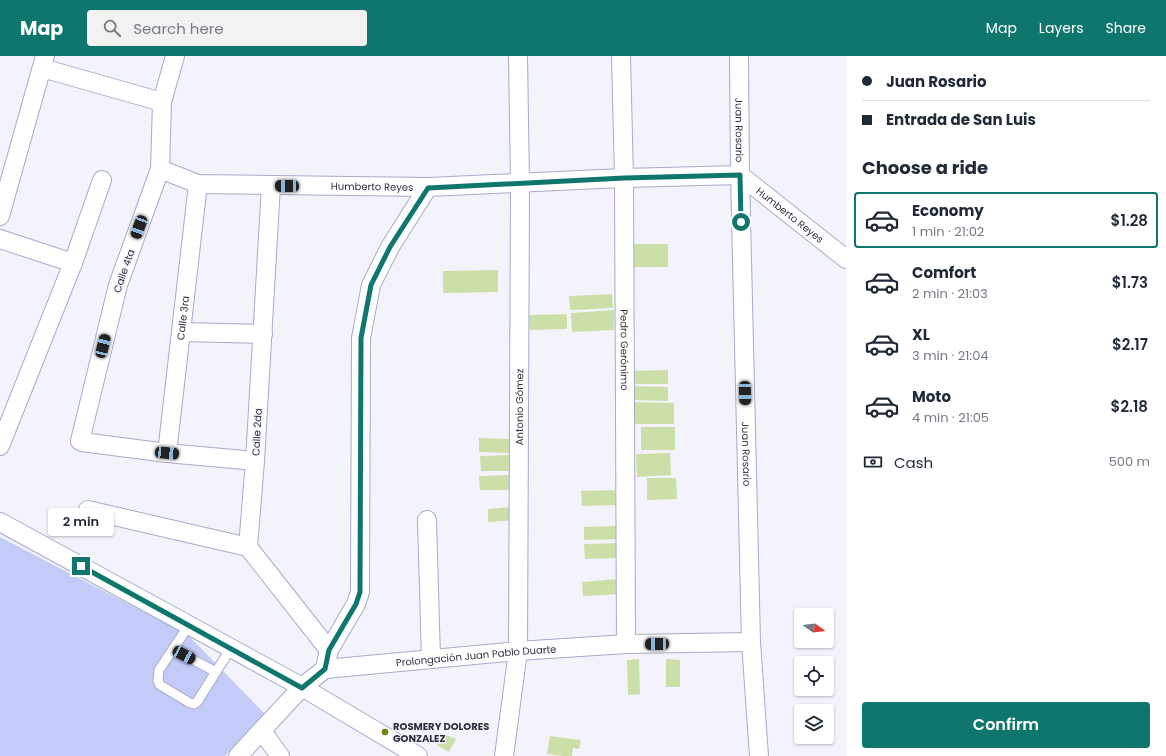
<!DOCTYPE html>
<meta charset="utf-8">
<style>
:root{--surface:#fff;--page:#f2f2f3;--text:#1f2937;--muted:#747a83;--line:#e0e1e3;--accent:#0f766e}
body{margin:0;font-family:Poppins,sans-serif;background:var(--page);color:var(--text);height:100vh;display:flex;flex-direction:column;font-size:15px;white-space:nowrap}
*{box-sizing:border-box;margin:0}
p{font-size:13px;color:var(--muted)}
.icon{flex:none;width:22px;height:22px;fill:none;stroke:currentColor;stroke-width:2;stroke-linecap:round;stroke-linejoin:round}
.map{position:relative;flex:1;overflow:hidden}
.details{display:flex;flex-direction:column;background:var(--surface);width:320px}
.details>*{flex:none}
.guide{display:grid;align-content:center;height:88px;padding:0 16px;background:var(--surface)}
.needle{width:26px;rotate:105deg}
.controls{position:absolute;left:794px;top:552px;display:grid;gap:8px}
.controls a{display:grid;place-items:center;width:40px;height:40px;border-radius:4px;background:var(--surface);box-shadow:0 1px 3px #0004;font-size:20px}
.end{position:absolute;width:18px;height:18px;margin:-9px;border:5px solid #0f766e;background:#fff;box-shadow:0 0 0 2px #fff}
.from{border-radius:50%}
.bubble{position:absolute;height:28px;border-radius:4px;background:var(--surface);box-shadow:0 1px 3px #0004;font-size:13px;font-weight:600;line-height:28px;text-align:center}
.car{position:absolute;width:12px;height:24px;margin:-12px -6px;border-radius:5px;box-shadow:0 0 3px 1px #0007;background:linear-gradient(#222 24%,#8ab4d8 0 40%,#222 0 76%,#8ab4d8 0 86%,#222 0)}
.guide b{display:flex;align-items:center;gap:14px;height:38px;font-size:15px}
.guide b+b{border-top:1px solid var(--line)}
.guide i{width:10px;height:10px;background:var(--text)}
ul{padding:0;list-style:none}
li{display:flex;align-items:center;gap:12px;height:56px;margin:0 8px 6px;padding:0 8px;border:2px solid transparent;border-radius:4px}
li div{flex:1}
li b{display:block;font-size:15px}
li em{font-style:normal;font-weight:600}
li.active{border-color:var(--accent)}
li>.icon{width:36px;height:36px;stroke-width:1.5}
h2{padding:0 16px;font-size:18px;line-height:48px}
.pay{display:flex;align-items:center;gap:10px;height:44px;padding:0 16px;font-size:15px}
.pay p{margin-inline-start:auto}
.action{display:flex;gap:8px;margin-top:auto;padding:8px 16px}
.action a{flex:1;height:46px;border-radius:4px;background:var(--accent);color:#fff;font-size:16px;font-weight:600;line-height:46px;text-align:center}
header{display:flex;align-items:center;gap:24px;box-sizing:border-box;height:56px;padding:0 20px;background:var(--accent);color:#fff}
header strong{font-size:19px}
nav{display:flex;gap:22px;margin-inline-start:auto;font-size:14px}
.search{width:280px;height:36px;background:var(--page);display:flex;align-items:center;gap:10px;box-sizing:border-box;padding:0 14px;border-radius:4px;color:var(--muted);font-size:15px}
main{display:flex;flex:1;min-height:0}
.map>svg:first-child{display:block}
</style>
<header>
<strong>Map</strong>
<div class="search"><svg class="icon" aria-label="search" viewBox="0 0 24 24"><circle cx="10" cy="10" r="6"/><path d="M15 15l6 6"/></svg>Search here</div>
<nav><a>Map</a><a>Layers</a><a>Share</a></nav>
</header>
<main>
<div class="map">
<svg width="846" height="700" viewBox="0 0 846 700">
<rect width="100%" height="100%" fill="#f3f4fb"/>
<path fill="#c5cbf9" d="M0 481 188 579 266 659 225 700H0Z"/>
<g fill="#ccdfa8">
<rect x="629" y="188" width="39" height="23"/>
<path d="M498 214V236L443 237V215Z"/>
<path d="M612 238 613 252 570 254 569 240Z"/>
<path d="M614 254V274L572 276 571 257Z"/>
<path d="M567 258V273L530 274 529 259Z"/>
<path d="M668 314V328H630V315Z"/>
<path d="M631 330 668 331V345L631 344Z"/>
<path d="M631 346 674 347V368H631Z"/>
<rect x="641" y="371" width="34" height="23"/>
<path d="M479 382 511 383V397L479 396Z"/>
<path d="M670 397 671 419 637 421 636 398Z"/>
<path d="M512 399V415H481L480 400Z"/>
<path d="M511 419V434H480L479 420Z"/>
<path d="M647 422H676L677 443 647 444Z"/>
<path d="M615 434 616 449 582 450 581 435Z"/>
<path d="M515 451 516 464 488 466V453Z"/>
<path d="M618 470 619 483 584 484V471Z"/>
<path d="M618 487 619 502 585 503 584 488Z"/>
<path d="M618 523 619 538 583 540 582 526Z"/>
<path d="M639 603 640 638 628 639 627 604Z"/>
<path d="M666 603 680 604V631H666Z"/>
<path d="M441 677 456 683 449 696 437 689Z"/>
<path d="M550 680 581 684 579 693 573 692 572 700H562L547 698Z"/>
</g>
<g fill="none" stroke-linecap="round" stroke-linejoin="round">
<defs>
<g id="service">
<path d="M189 569 159 614 158 625 160 629 190 647 194 648 197 646 231 592"/>
<path d="M173 593 216 616"/>
</g>
<g id="minor">
<path d="M175 0 162 46 160 113 118 229 80 385 82 386 167 397 255 405"/>
<path id="s1" d="M621 0 624 122 626 588"/>
<path id="s2" d="M739 0 740 119 751 586 759 700"/>
<path d="M42 12 162 46"/>
<path id="s3" d="M160 113 198 128 428 131 624 122 740 119 846 203"/>
<path d="M271 129 255 405 248 491 329 594"/>
<path d="M0 160 45 0"/>
<path d="M0 183 73 207"/>
<path d="M181 276 263 278"/>
<path d="M0 390 73 207 102 124"/>
<path id="s4" d="M167 397 198 128"/>
<path d="M88 454 248 491"/>
<path d="M427 464 431 603"/>
<path d="M0 466 302 631 418 700"/>
<path d="M325 613 329 594 356 548 360 536 361 282 371 229 390 191 428 131"/>
<path d="M262 675 280 700"/>
<path id="s5" d="M238 700 302 631 325 613 518 595 626 588 751 586"/>
<path id="s6" d="M504 700 518 595 520 128 518 0"/>
</g>
</defs>
<use href="#service" stroke="#a6aacc" stroke-width="11"/>
<use href="#minor" stroke="#a6aacc" stroke-width="20"/>
<use href="#service" stroke="#fff" stroke-width="9"/>
<use href="#minor" stroke="#fff" stroke-width="18"/>
</g>
<g fill="none" stroke-linecap="round" stroke-linejoin="round">
<path stroke="#0f766e" stroke-width="5" d="M81 510 302 632 325 613 329 594 356 548 360 536 361 282 371 229 390 191 428 132 624 122 740 119 741 166"/>
</g>
<circle fill="#6d8a06" stroke="#f3f4fb" stroke-width="1.5" cx="385" cy="676" r="4"/>
<g text-anchor="middle" dominant-baseline="central" stroke-width="3" stroke-linejoin="round" paint-order="stroke">
<g font-size="10" fill="#2f303e" stroke="#f3f4fb">
<text stroke="none"><textPath href="#s2" startOffset="74">Juan Rosario</textPath></text>
<text stroke="none"><textPath href="#s3" startOffset="215">Humberto Reyes</textPath></text>
<text stroke="none"><textPath href="#s3" startOffset="647">Humberto Reyes</textPath></text>
<text transform="translate(124 215) rotate(-71)">Calle 4ta</text>
<text stroke="none"><textPath href="#s4" startOffset="136">Calle 3ra</textPath></text>
<text stroke="none"><textPath href="#s1" startOffset="294">Pedro Gerónimo</textPath></text>
<text stroke="none"><textPath href="#s6" startOffset="350">Antonio Gómez</textPath></text>
<text transform="translate(257 376) rotate(-87)">Calle 2da</text>
<text stroke="none"><textPath href="#s2" startOffset="398">Juan Rosario</textPath></text>
<text stroke="none"><textPath href="#s5" startOffset="275">Prolongación Juan Pablo Duarte</textPath></text>
</g>
<g font-size="10" font-weight="bold" fill="#2f303e" stroke="#f3f4fb" text-anchor="start">
<text x="393" y="670">ROSMERY DOLORES<tspan x="393" dy="12">GONZALEZ</tspan></text>
</g>
</g>
</svg>
<div class="controls">
<a><svg class="needle" viewBox="-14 -14 28 28"><path d="M0-13l5 13h-10z" fill="#e53935"/><path d="M0 13l5-13h-10z" fill="#747a83"/></svg></a>
<a><svg class="icon" aria-label="locate" viewBox="0 0 24 24"><circle cx="12" cy="12" r="6"/><path d="M12 2v4M12 18v4M2 12h4M18 12h4"/></svg></a>
<a><svg class="icon" aria-label="layers" viewBox="0 0 24 24"><path d="M12 4l9 5-9 5-9-5zM3 14l9 5 9-5"/></svg></a>
</div>
<i class="end from" style="left:741px;top:166px"></i>
<i class="end" style="left:81px;top:510px"></i>
<div class="bubble" style="left:48px;top:452px;width:66px">2 min</div>
<i class="car" style="left:287px;top:130px;rotate:271deg"></i>
<i class="car" style="left:139px;top:171px;rotate:200deg"></i>
<i class="car" style="left:103px;top:290px;rotate:14deg"></i>
<i class="car" style="left:745px;top:337px;rotate:179deg"></i>
<i class="car" style="left:167px;top:397px;rotate:95deg"></i>
<i class="car" style="left:657px;top:588px;rotate:269deg"></i>
<i class="car" style="left:184px;top:599px;rotate:118deg"></i>
</div>
<section class="details">
<div class="guide">
<b><i class="from"></i>Juan Rosario</b>
<b><i></i>Entrada de San Luis</b>
</div>
<h2>Choose a ride</h2>
<ul>
<li class="active"><svg class="icon" aria-label="car" viewBox="0 0 24 24"><path d="M5 17H2v-5l4-1 3-4h7l3 4 3 1v5h-3M9 17h6M6 11h13"/><circle cx="7" cy="17" r="2"/><circle cx="17" cy="17" r="2"/></svg><div><b>Economy</b><p>1 min · 21:02</p></div><em>$1.28</em></li>
<li><svg class="icon" aria-label="car" viewBox="0 0 24 24"><path d="M5 17H2v-5l4-1 3-4h7l3 4 3 1v5h-3M9 17h6M6 11h13"/><circle cx="7" cy="17" r="2"/><circle cx="17" cy="17" r="2"/></svg><div><b>Comfort</b><p>2 min · 21:03</p></div><em>$1.73</em></li>
<li><svg class="icon" aria-label="car" viewBox="0 0 24 24"><path d="M5 17H2v-5l4-1 3-4h7l3 4 3 1v5h-3M9 17h6M6 11h13"/><circle cx="7" cy="17" r="2"/><circle cx="17" cy="17" r="2"/></svg><div><b>XL</b><p>3 min · 21:04</p></div><em>$2.17</em></li>
<li><svg class="icon" aria-label="car" viewBox="0 0 24 24"><path d="M5 17H2v-5l4-1 3-4h7l3 4 3 1v5h-3M9 17h6M6 11h13"/><circle cx="7" cy="17" r="2"/><circle cx="17" cy="17" r="2"/></svg><div><b>Moto</b><p>4 min · 21:05</p></div><em>$2.18</em></li>
</ul>
<div class="pay"><svg class="icon" aria-label="cash" viewBox="0 0 24 24"><path d="M3 7h18v10H3z"/><circle cx="12" cy="12" r="2"/></svg>Cash<p>500 m</p></div>
<div class="action"><a>Confirm</a></div>
</section>
</main>
